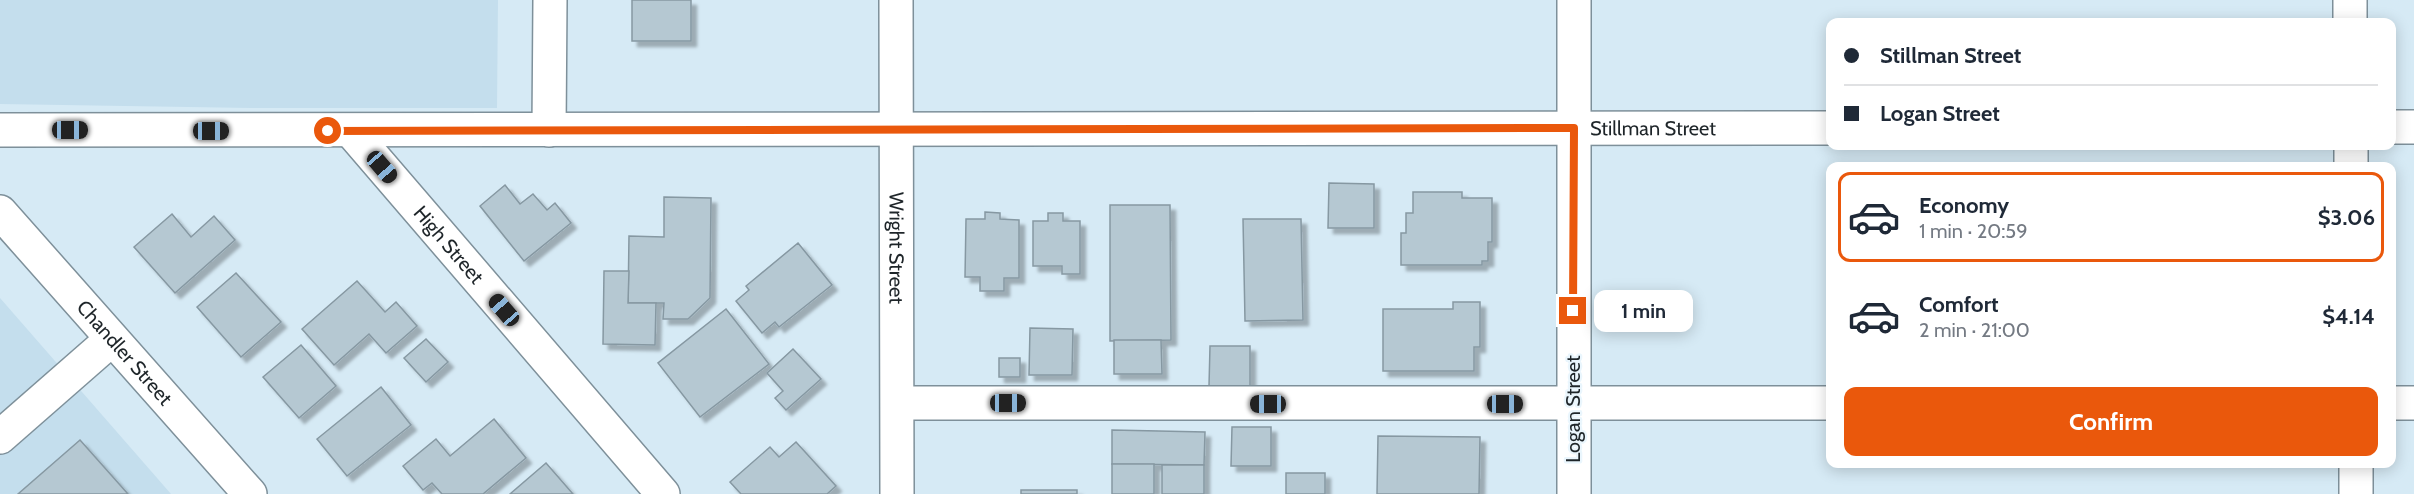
<!DOCTYPE html>
<meta charset="utf-8">
<style>
:root{--surface:#fff;--page:#f2f2f3;--text:#1f2937;--muted:#747a83;--line:#e0e1e3;--accent:#ea580c}
body{margin:0;font-family:Cabin,sans-serif;background:var(--page);color:var(--text);height:100vh;display:flex;flex-direction:column;font-size:22px;white-space:nowrap}
*{box-sizing:border-box;margin:0}
p{font-size:20px;color:var(--muted)}
.icon{flex:none;width:33px;height:33px;fill:none;stroke:currentColor;stroke-width:2;stroke-linecap:round;stroke-linejoin:round}
.map{position:relative;flex:1;overflow:hidden}
.panel{position:absolute;left:1826px;top:162px;width:570px;height:306px;display:flex;flex-direction:column;background:var(--surface);border-radius:12px;box-shadow:0 3px 15px #0003}
.panel>*{flex:none}
.top-card{position:absolute;left:1826px;top:18px;width:570px;height:132px;border-radius:12px;box-shadow:0 3px 15px #0003;display:grid;align-content:center;height:132px;padding:0 18px;background:var(--surface)}
.end{position:absolute;width:27px;height:27px;margin:-14px;border:8px solid #ea580c;background:#fff;box-shadow:0 0 0 3px #fff}
.from{border-radius:50%}
.bubble{position:absolute;height:42px;border-radius:12px;background:var(--surface);box-shadow:0 3px 15px #0003;font-size:20px;font-weight:800;line-height:42px;text-align:center}
.car{position:absolute;width:18px;height:36px;margin:-18px -9px;border-radius:8px;box-shadow:0 0 4px 2px #0007;background:linear-gradient(#222 24%,#8ab4d8 0 40%,#222 0 76%,#8ab4d8 0 86%,#222 0)}
.top-card b{display:flex;align-items:center;gap:21px;height:57px;font-size:22px}
.top-card b+b{border-top:2px solid var(--line)}
.top-card i{width:15px;height:15px;background:var(--text)}
ul{padding:10px 0 0;list-style:none}
li{display:flex;align-items:center;gap:18px;height:90px;margin:0 12px 9px;padding:0 6px;border:3px solid transparent;border-radius:12px}
li div{flex:1}
li b{display:block;font-size:22px}
li em{font-style:normal;font-weight:800}
li.current{border-color:var(--accent)}
li>.icon{width:54px;height:54px;stroke-width:1.5}
.action{display:flex;gap:12px;margin-top:auto;padding:12px 18px}
.action a{flex:1;height:69px;border-radius:12px;background:var(--accent);color:#fff;font-size:24px;font-weight:800;line-height:69px;text-align:center}
.map>svg:first-child{display:block}
</style>
<div class="map">
<svg width="2414" height="494" viewBox="0 0 2414 494">
<defs>
<filter id="shadow"><feDropShadow dx="5.5" dy="5.5" stdDeviation="1.5" flood-color="#0004"/></filter>
</defs>
<rect width="100%" height="100%" fill="#d6eaf5"/>
<g fill="#c4deed">
<path d="M0 0H498L497 108H251L0 104Z"/>
<path d="M0 298 171 494H0Z"/>
</g>
<g fill="#b5c8d2" stroke="#8698a2" stroke-width="1.5" filter="url(#shadow)">
<rect x="632" y="0" width="59" height="41"/>
<path d="M1329 183 1374 184V228H1328Z"/>
<path d="M505 185 520 204 533 194 547 210 555 203 571 223 524 261 480 206Z"/>
<path d="M1413 192H1462V198H1492V242H1488V261H1482V265H1401V233H1406V213H1413Z"/>
<path d="M664 197 711 198 710 298 688 319H663L664 303H628L629 236 664 237Z"/>
<path d="M1110 205H1170L1171 340 1110 341Z"/>
<path d="M985 212 1000 213V219L1019 220V278H1004V291H980V277H965L966 219H985Z"/>
<path d="M1048 213H1063V221H1080V274H1062V266H1033V221H1048Z"/>
<path d="M172 214 191 237 214 216 235 240 175 293 134 247Z"/>
<path d="M1243 219H1301L1303 320 1245 321Z"/>
<path d="M798 243 832 285 779 327 775 322 762 333 736 301 749 290 746 286Z"/>
<path d="M604 271H629L628 303H656L655 345 603 344Z"/>
<path d="M236 273 281 322 241 357 197 307Z"/>
<path d="M357 281 385 312 396 302 417 326 386 353 369 334 334 365 302 329Z"/>
<path d="M1453 302H1480V347H1474V371H1383V309H1453Z"/>
<path d="M726 309 769 364 700 417 658 363Z"/>
<path d="M1030 328 1073 329 1072 375H1029Z"/>
<path d="M426 339 448 362 426 382 404 358Z"/>
<path d="M1114 340H1161L1162 374H1114Z"/>
<path d="M301 345 336 386 299 418 263 377Z"/>
<path d="M1210 346H1250V386H1209Z"/>
<path d="M793 349 821 379 786 410 775 398 783 391 767 373Z"/>
<rect x="999" y="358" width="21" height="19"/>
<path d="M381 387 411 425 347 476 317 439Z"/>
<path d="M494 419 526 458 483 494H442L432 483 423 490 403 466 436 439 450 456Z"/>
<path d="M1232 427H1271V466H1231Z"/>
<path d="M1112 430 1205 432 1204 465 1112 464Z"/>
<path d="M1378 436 1480 437 1479 494H1377Z"/>
<path d="M80 440 128 494H18Z"/>
<path d="M796 442 836 486 827 494H741L730 482 770 447 779 457Z"/>
<path d="M546 463 573 494H510Z"/>
<rect x="1112" y="464" width="42" height="30"/>
<rect x="1162" y="465" width="42" height="29"/>
<rect x="1286" y="473" width="39" height="21"/>
<rect x="1021" y="490" width="56" height="4"/>
</g>
<g fill="none" stroke-linecap="round" stroke-linejoin="round">
<defs>
<g id="minor">
<path id="s1" d="M896 0 897 494"/>
<path d="M2350 0V22"/>
<path d="M2391 127H2414"/>
<path id="s2" d="M0 130 1830 128"/>
<path d="M549 130 550 0"/>
<path id="s3" d="M351 131 663 494"/>
<path d="M2351 146V166"/>
<path id="s4" d="M0 212 250 494"/>
<path d="M899 403H1830"/>
<path d="M2391 403H2414"/>
<path d="M0 437 112 339"/>
<path d="M2356 464V494"/>
<path d="M1574 494V0"/>
</g>
</defs>
<use href="#minor" stroke="#7e909a" stroke-width="36"/>
<use href="#minor" stroke="#fff" stroke-width="33"/>
</g>
<g fill="none" stroke-linecap="round" stroke-linejoin="round">
<path stroke="#ea580c" stroke-width="8" d="M328 131 1574 128 1573 311"/>
</g>
<g text-anchor="middle" dominant-baseline="central" stroke-width="4.5" stroke-linejoin="round" paint-order="stroke">
<g font-size="20" fill="#1e2529" stroke="#eaf6fd">
<text stroke="none"><textPath href="#s2" startOffset="1653">Stillman Street</textPath></text>
<text stroke="none"><textPath href="#s3" startOffset="150">High Street</textPath></text>
<text stroke="none"><textPath href="#s1" startOffset="248">Wright Street</textPath></text>
<text stroke="none"><textPath href="#s4" startOffset="188">Chandler Street</textPath></text>
<text transform="translate(1573 409) rotate(-90)">Logan Street</text>
</g>
</g>
</svg>
<i class="end from" style="left:328px;top:131px"></i>
<i class="end" style="left:1573px;top:311px"></i>
<div class="bubble" style="left:1594px;top:290px;width:99px">1 min</div>
<i class="car" style="left:70px;top:130px;rotate:90deg"></i>
<i class="car" style="left:211px;top:131px;rotate:90deg"></i>
<i class="car" style="left:382px;top:167px;rotate:139deg"></i>
<i class="car" style="left:504px;top:310px;rotate:319deg"></i>
<i class="car" style="left:1008px;top:403px;rotate:90deg"></i>
<i class="car" style="left:1268px;top:404px;rotate:270deg"></i>
<i class="car" style="left:1505px;top:404px;rotate:90deg"></i>
<div class="top-card">
<b><i class="from"></i>Stillman Street</b>
<b><i></i>Logan Street</b>
</div>
<section class="panel">
<ul>
<li class="current"><svg class="icon" aria-label="car" viewBox="0 0 24 24"><path d="M5 17H2v-5l4-1 3-4h7l3 4 3 1v5h-3M9 17h6M6 11h13"/><circle cx="7" cy="17" r="2"/><circle cx="17" cy="17" r="2"/></svg><div><b>Economy</b><p>1 min · 20:59</p></div><em>$3.06</em></li>
<li><svg class="icon" aria-label="car" viewBox="0 0 24 24"><path d="M5 17H2v-5l4-1 3-4h7l3 4 3 1v5h-3M9 17h6M6 11h13"/><circle cx="7" cy="17" r="2"/><circle cx="17" cy="17" r="2"/></svg><div><b>Comfort</b><p>2 min · 21:00</p></div><em>$4.14</em></li>
</ul>
<div class="action"><a>Confirm</a></div>
</section>
</div>
